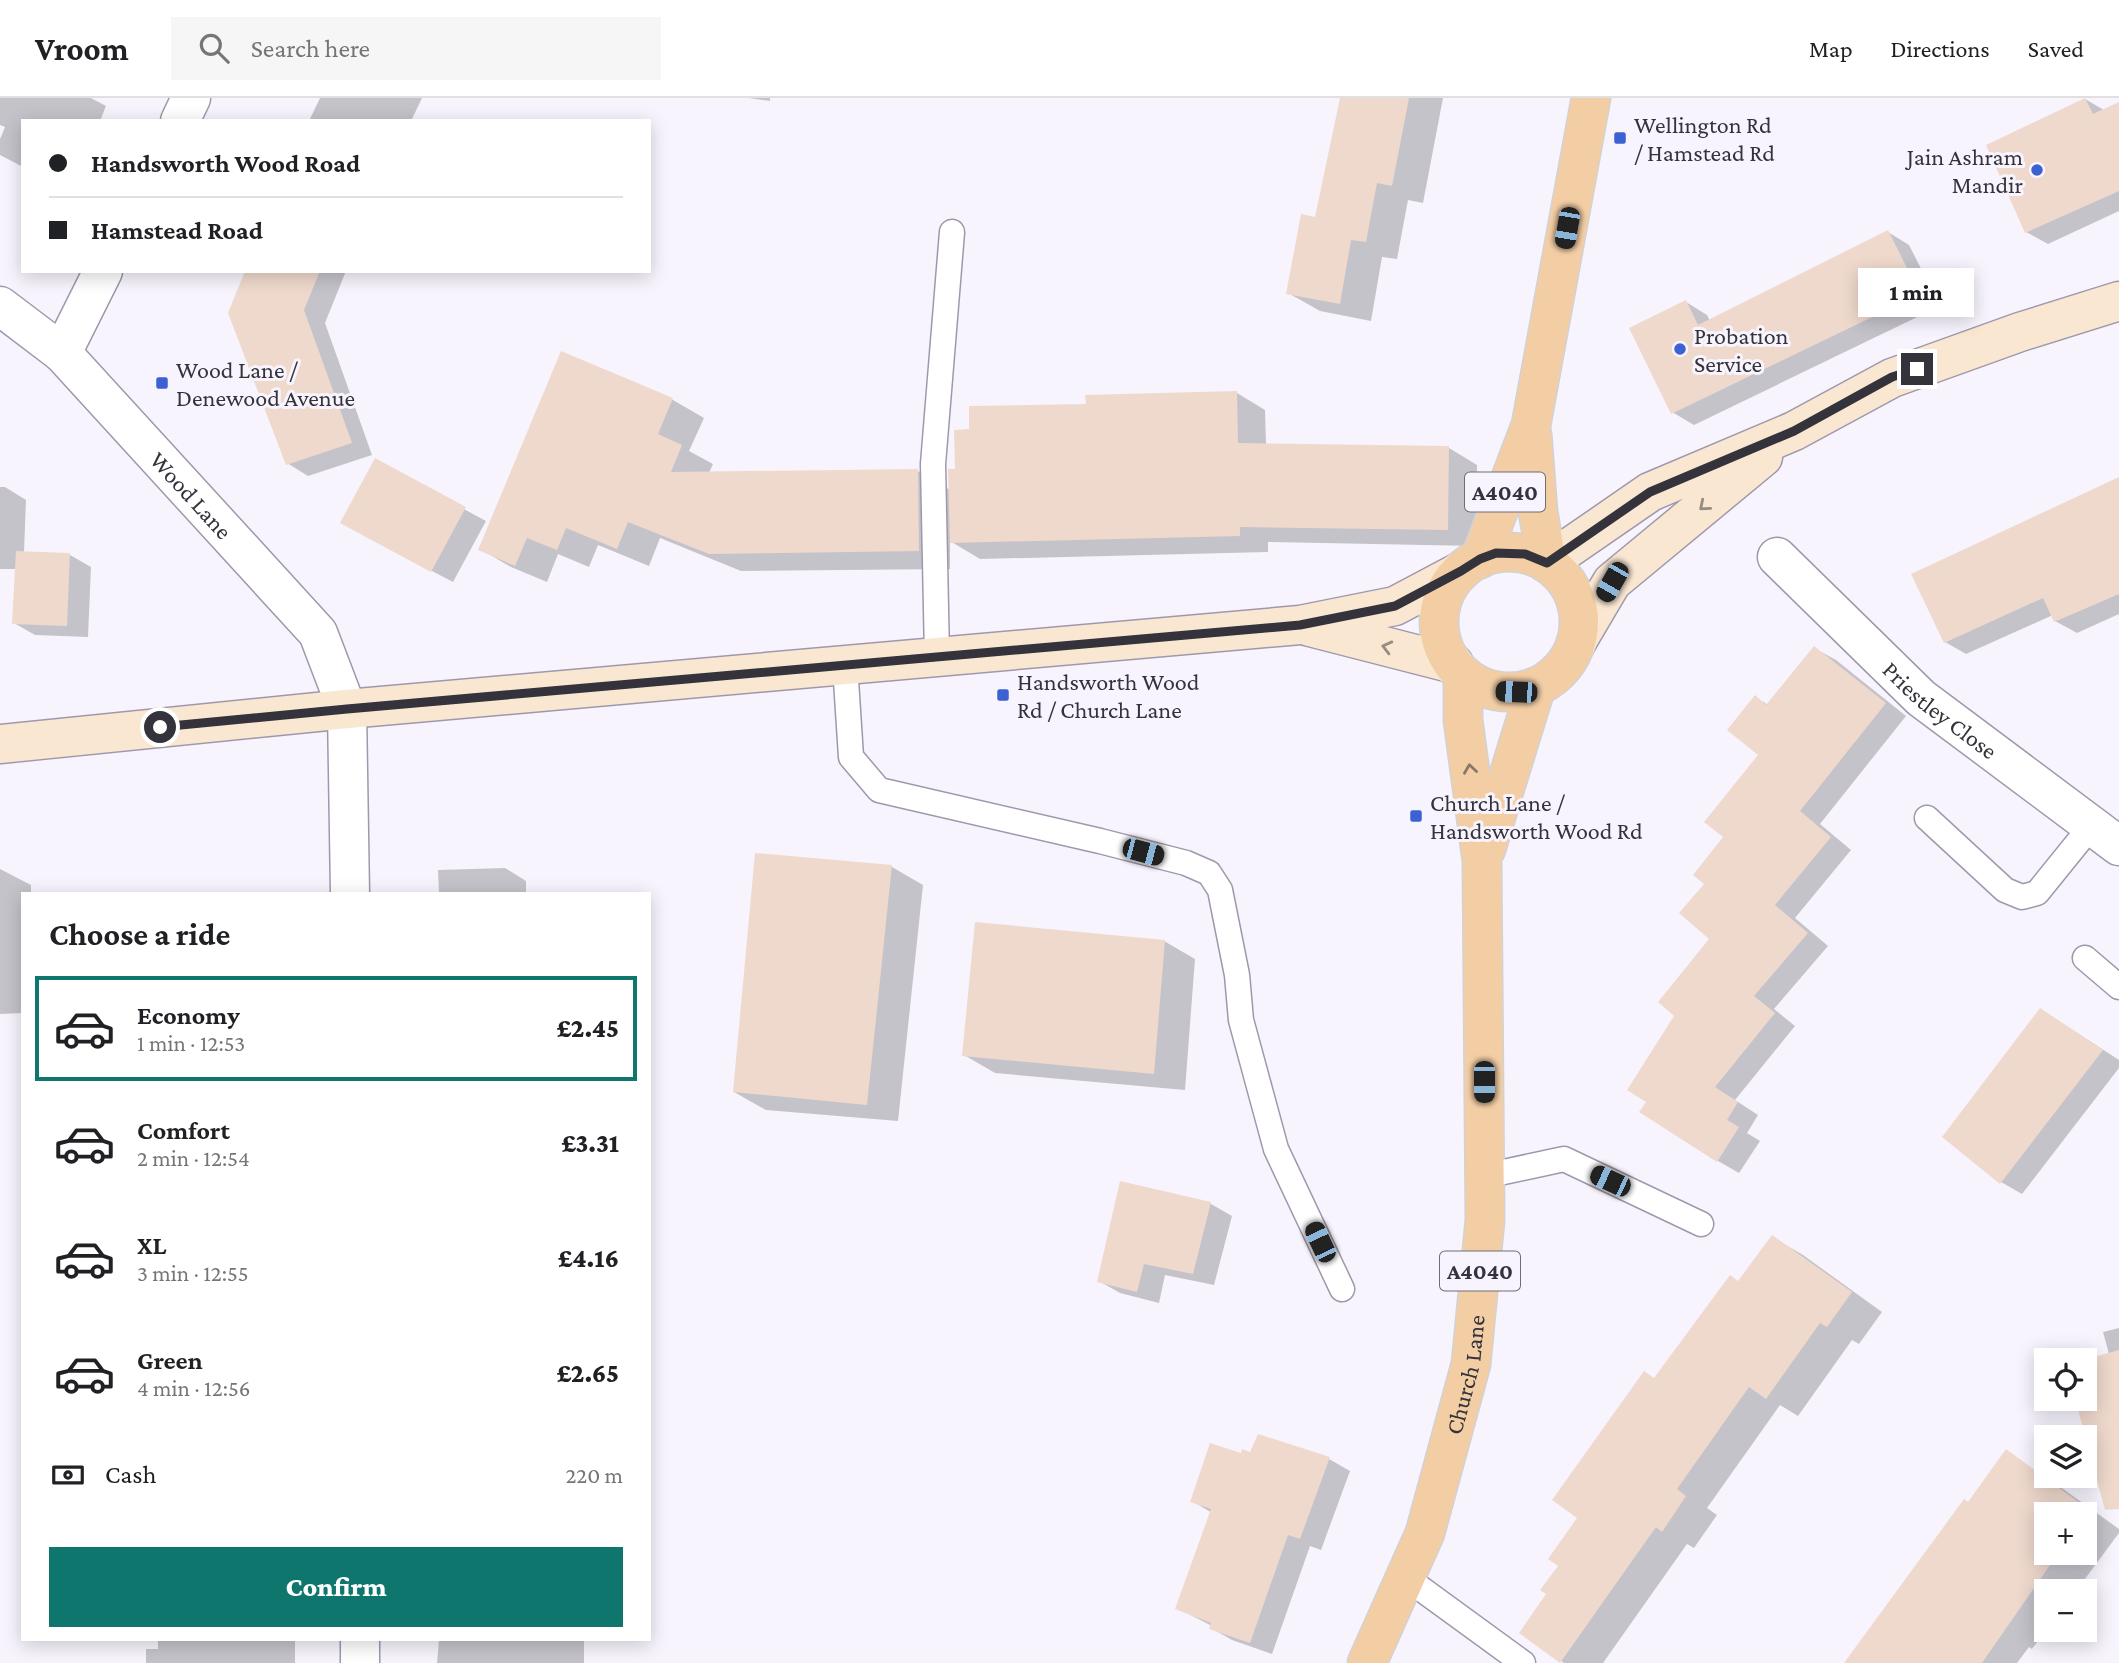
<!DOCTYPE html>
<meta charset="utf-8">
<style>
:root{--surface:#fff;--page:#f6f6f6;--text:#202124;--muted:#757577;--line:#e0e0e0;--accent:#0f766e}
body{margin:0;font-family:"Crimson Pro",serif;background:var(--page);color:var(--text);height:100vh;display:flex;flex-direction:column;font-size:26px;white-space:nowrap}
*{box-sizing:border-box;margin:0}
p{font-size:23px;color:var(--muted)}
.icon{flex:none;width:38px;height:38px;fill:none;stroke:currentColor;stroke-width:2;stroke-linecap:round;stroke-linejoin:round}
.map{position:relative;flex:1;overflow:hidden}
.details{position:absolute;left:21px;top:794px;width:630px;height:749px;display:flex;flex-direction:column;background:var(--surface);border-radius:0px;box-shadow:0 4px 18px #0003}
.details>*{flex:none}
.banner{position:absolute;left:21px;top:21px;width:630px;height:154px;border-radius:0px;box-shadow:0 4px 18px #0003;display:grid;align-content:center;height:154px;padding:0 28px;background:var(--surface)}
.tools{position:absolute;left:2034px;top:1250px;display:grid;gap:14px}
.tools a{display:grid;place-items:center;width:63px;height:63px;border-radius:0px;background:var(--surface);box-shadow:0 4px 18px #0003;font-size:35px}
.end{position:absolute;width:32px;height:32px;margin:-16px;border:9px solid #34323a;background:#fff;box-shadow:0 0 0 4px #fff}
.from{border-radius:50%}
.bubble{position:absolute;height:49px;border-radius:0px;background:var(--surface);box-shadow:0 4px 18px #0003;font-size:23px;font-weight:800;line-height:49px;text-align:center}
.car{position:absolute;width:21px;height:42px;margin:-21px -10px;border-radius:9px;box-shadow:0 0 5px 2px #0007;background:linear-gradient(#222 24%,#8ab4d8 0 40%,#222 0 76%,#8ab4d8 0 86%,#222 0)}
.banner b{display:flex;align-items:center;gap:24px;height:66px;font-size:26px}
.banner b+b{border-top:2px solid var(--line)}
.banner i{width:18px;height:18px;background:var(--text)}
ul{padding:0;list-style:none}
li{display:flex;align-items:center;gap:21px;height:105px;margin:0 14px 10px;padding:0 14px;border:4px solid transparent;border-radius:0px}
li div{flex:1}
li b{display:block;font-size:26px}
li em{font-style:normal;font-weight:800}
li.active{border-color:var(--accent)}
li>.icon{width:63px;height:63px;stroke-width:1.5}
h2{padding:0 28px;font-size:32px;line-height:84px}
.pay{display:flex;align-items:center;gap:18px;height:77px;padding:0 28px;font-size:26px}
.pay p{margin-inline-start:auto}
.cta{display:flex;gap:14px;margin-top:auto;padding:14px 28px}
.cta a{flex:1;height:80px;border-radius:0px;background:var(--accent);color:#fff;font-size:28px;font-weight:800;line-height:80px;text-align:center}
header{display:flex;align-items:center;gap:42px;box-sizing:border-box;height:98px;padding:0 35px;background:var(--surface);border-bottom:2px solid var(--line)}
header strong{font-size:33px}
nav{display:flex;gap:38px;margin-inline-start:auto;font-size:24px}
.search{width:490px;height:63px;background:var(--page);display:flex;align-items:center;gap:18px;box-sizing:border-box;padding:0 24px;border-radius:0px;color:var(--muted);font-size:26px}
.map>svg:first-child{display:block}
</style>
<header>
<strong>Vroom</strong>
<div class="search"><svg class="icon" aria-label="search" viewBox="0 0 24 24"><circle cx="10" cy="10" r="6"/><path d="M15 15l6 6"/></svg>Search here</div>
<nav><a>Map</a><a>Directions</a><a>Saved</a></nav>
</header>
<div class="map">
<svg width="2119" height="1565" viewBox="0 0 2119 1565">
<rect width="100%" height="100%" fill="#f7f4fd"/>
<g fill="#0003" fill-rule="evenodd">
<path d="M0 0H91L106 8 100 23H23V69L0 57V41L5 29 0 27Z"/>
<path d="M320 0H422L411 23H309Z"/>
<path d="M749 0H770V3Z"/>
<path d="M1342 0H1443L1423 105 1408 102 1397 161 1382 159 1371 223 1320 213 1288 195 1317 121Z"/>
<path d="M2085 1 2104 12 2119 6V113L2048 146 2026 134Z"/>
<path d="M1888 134 1909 147 1940 208 1694 327 1672 314 1686 204 1707 217 1710 223Z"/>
<path d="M247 173H346L325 225 372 357 308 378 287 365Z"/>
<path d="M562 255 673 302 704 320 689 353 713 366 709 375 918 373 950 392 971 333 1087 308 1237 295 1265 312 1266 347 1449 350 1477 367 1476 448 1268 444V454L980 461 950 443V471L741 473 660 440 649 468 598 447 589 469 558 456 547 484 511 469 480 451Z"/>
<path d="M375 363 486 423 453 484 363 437Z"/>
<path d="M2119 381V516L2077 535 2055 523 2053 517 1966 556 1945 544Z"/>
<path d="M0 389H5L26 402 24 455 70 457 91 469 88 539 35 537 14 525 16 471H0Z"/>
<path d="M1814 550 1836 562 1906 618 1820 726 1851 752 1795 820 1828 848 1774 911 1795 928 1735 1002 1758 1017 1747 1035 1760 1043 1739 1075 1718 1063 1649 1004 1712 841 1706 785 1761 657 1755 599 1768 607Z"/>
<path d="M757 757 892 769 923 787 898 1023 766 1012 734 994Z"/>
<path d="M505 770 526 783V796H439L438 772Z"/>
<path d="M0 771 31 787V796H23V915L0 916Z"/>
<path d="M1164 843 1195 861 1185 992 995 975 964 957Z"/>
<path d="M2062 925 2119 962V970L2022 1096 2001 1084Z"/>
<path d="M1121 1085 1211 1106 1232 1118 1214 1187 1165 1177 1159 1205 1120 1195 1099 1183Z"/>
<path d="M1772 1139 1803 1157 1882 1214 1859 1246 1852 1242 1798 1318 1780 1307 1707 1410 1717 1417 1694 1450 1687 1446 1603 1565H1564L1521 1535 1549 1495 1580 1420 1655 1281 1739 1184Z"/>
<path d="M2119 1230V1359L2084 1300 2109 1256 2103 1234Z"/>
<path d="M1251 1356 1329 1361 1350 1373 1321 1452 1310 1448 1272 1556 1232 1542 1211 1530 1212 1528 1177 1510 1212 1415 1192 1403 1243 1357Z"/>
<path d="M2016 1361 2048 1380 2119 1431V1435L2076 1493H2046L2047 1531 2032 1551 2029 1549 2017 1565H1846L1969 1406ZM2046 1416H2084V1454H2046Z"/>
<path d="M158 1542H295V1565H146V1551H158Z"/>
<path d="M439 1542H584V1565H437Z"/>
</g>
<g fill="#efd9cd">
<path d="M1340 0H1409L1392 88 1377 85 1366 144 1351 142 1340 206 1286 196 1301 116 1315 119Z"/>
<path d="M2085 0 2093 16 2119 4V93L2025 135 1986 47Z"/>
<path d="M1888 132 1920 196 1671 316 1629 230 1686 202 1698 227Z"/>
<path d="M245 173H320L304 212 352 345 286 367 228 215Z"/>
<path d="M561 253 673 300 658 336 682 347 671 374 918 371 919 453 709 456 628 424 617 451 566 430 557 452 527 440 515 468 478 452Z"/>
<path d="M1237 293 1238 345 1449 348 1448 432 1240 429V438L950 445 948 371H955L954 332 969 331V308L1086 306 1085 297Z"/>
<path d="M375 360 466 409 431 474 340 425Z"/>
<path d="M2119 379V496L2054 524 2043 500 1944 545 1911 476Z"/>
<path d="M16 453 70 455 67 528 12 526Z"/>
<path d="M1814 548 1886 605 1800 713 1831 739 1775 807 1808 835 1754 898 1775 915 1715 989 1738 1004 1727 1022 1739 1029 1717 1064 1639 1014 1646 1004 1627 992 1674 918 1658 904 1709 841 1679 815 1704 786 1693 777 1723 739 1704 724 1758 657 1727 632 1755 597 1766 607Z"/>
<path d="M755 755 892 767 867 1007 733 994Z"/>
<path d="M975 824 1165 842 1154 976 962 958Z"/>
<path d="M2040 910 2103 952 2000 1086 1942 1039Z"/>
<path d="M1120 1083 1211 1104 1193 1176 1144 1166 1137 1194 1097 1184Z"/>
<path d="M1772 1137 1852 1194 1827 1229 1820 1225 1766 1301 1749 1289 1677 1391 1686 1398 1662 1434 1656 1429 1560 1565 1519 1535 1546 1496 1540 1492 1558 1468 1548 1461 1577 1420 1552 1402 1644 1273 1654 1280 1730 1177 1738 1183Z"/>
<path d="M2119 1252V1411L2105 1412 2075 1300H2084L2083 1262Z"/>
<path d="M1258 1336 1330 1359 1300 1441 1288 1437 1250 1545 1209 1531 1211 1525 1175 1511 1211 1411 1190 1404 1210 1345 1241 1355 1242 1351 1250 1354Z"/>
<path d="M2006 1351 2089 1412 2084 1418V1416H2046V1454H2059L1982 1565H1844L1964 1401 1968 1404Z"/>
</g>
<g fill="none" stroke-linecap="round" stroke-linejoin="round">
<defs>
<g id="service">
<path d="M937 559 933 366 952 134"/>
<path d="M845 567 851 659 879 692 1100 743 1186 765 1209 775 1220 792 1237 877 1241 922 1276 1051 1342 1191"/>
<path d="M1927 720 2005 792 2022 799 2037 795 2092 727"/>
<path d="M2085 860 2119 889"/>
<path d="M1485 1078 1564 1061 1701 1126"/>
<path d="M1405 1479 1523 1565"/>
</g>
<g id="minor">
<path d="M180 23 191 0"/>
<path id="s1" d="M0 208 62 255 318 535 347 611 350 796"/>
<path d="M62 255 103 173"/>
<path id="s2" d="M1777 459 1921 600 2119 748"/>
<path d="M360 1542V1565"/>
</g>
<g id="secondary">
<path d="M1547 465 1650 394 1794 333 1892 280 2020 234 2119 203"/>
<path d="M1310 529 1454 566"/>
<path d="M1576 545 1612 484 1763 359"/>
<path d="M0 646 347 611 1300 527 1395 508 1461 473"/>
</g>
<g id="primary">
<path d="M1532 336 1538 414 1547 465"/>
<circle cx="1509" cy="524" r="70"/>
<path d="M1480 461 1531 327 1591 0"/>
<path d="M1486 751 1536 589"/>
<path id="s3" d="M1367 1565 1425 1435 1471 1266 1485 1122 1482 763 1463 622V577"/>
</g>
</defs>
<use href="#service" stroke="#9f98ac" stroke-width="27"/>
<use href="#minor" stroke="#9f98ac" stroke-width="41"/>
<use href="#secondary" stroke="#9f98ac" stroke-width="41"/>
<use href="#primary" stroke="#d2d2d4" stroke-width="41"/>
<use href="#service" stroke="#fff" stroke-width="24"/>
<use href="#minor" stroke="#fff" stroke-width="38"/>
<use href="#secondary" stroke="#f9e7d2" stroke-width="38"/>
<use href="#primary" stroke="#f3cea5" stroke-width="38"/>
</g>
<defs><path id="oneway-chevron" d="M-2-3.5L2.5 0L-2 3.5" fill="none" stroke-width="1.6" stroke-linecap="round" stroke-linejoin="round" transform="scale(1.75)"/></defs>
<g stroke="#968c86">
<use href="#oneway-chevron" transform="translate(1704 408) rotate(140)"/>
<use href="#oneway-chevron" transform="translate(1387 549) rotate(-166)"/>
</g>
<use stroke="#8a786a" href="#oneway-chevron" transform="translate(1470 671) rotate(-98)"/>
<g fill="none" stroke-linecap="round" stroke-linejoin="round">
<path stroke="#34323a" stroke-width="9" d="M160 629 347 611 1300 527 1395 508 1461 473 1480 461 1496 455 1525 456 1547 465 1650 394 1794 333 1892 279 1917 271"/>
</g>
<g fill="#3c61d3" stroke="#f7f4fd" stroke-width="2.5">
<rect x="1613" y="33" width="14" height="14" rx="3.5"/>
<circle cx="2037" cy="72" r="7"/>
<circle cx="1680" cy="251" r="7"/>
<rect x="155" y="278" width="14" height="14" rx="3.5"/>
<rect x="996" y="590" width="14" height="14" rx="3.5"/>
<rect x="1409" y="711" width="14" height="14" rx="3.5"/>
</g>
<g text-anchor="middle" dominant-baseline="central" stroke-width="6" stroke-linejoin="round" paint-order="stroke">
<g fill="#f7f4fd" stroke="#6e6c74" stroke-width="2">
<rect x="1465" y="374.5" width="80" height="39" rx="5"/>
<rect x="1440" y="1153.5" width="80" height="39" rx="5"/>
</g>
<g font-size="23" font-weight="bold" fill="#34323a">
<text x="1505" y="394">A4040</text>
<text x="1480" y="1173">A4040</text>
</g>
<g font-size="24" fill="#34323a" stroke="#f7f4fd" text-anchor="start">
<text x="1634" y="26">Wellington Rd<tspan x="1634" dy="28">/ Hamstead Rd</tspan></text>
<text x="2023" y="58" text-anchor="end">Jain Ashram<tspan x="2023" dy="28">Mandir</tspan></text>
<text x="1694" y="237">Probation<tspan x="1694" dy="28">Service</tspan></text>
<text x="176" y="271">Wood Lane /<tspan x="176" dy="28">Denewood Avenue</tspan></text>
<text x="1017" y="583">Handsworth Wood<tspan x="1017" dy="28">Rd / Church Lane</tspan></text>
<text x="1430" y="704">Church Lane /<tspan x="1430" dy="28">Handsworth Wood Rd</tspan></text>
</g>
<g font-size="24" fill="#34323a" stroke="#f7f4fd">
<text stroke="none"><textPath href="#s1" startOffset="270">Wood Lane</textPath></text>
<text stroke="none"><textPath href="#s2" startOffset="224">Priestley Close</textPath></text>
<text stroke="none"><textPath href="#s3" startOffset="306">Church Lane</textPath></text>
</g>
</g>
</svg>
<div class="tools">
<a><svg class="icon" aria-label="locate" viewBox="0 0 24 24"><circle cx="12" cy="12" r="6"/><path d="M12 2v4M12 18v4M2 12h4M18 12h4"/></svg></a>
<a><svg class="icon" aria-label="layers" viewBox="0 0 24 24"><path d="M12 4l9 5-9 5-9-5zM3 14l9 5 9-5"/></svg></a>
<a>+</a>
<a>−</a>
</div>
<i class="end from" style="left:160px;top:629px"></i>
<i class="end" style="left:1917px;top:271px"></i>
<div class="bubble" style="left:1858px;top:170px;width:116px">1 min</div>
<i class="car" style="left:1567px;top:130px;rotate:190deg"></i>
<i class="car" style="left:1612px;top:484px;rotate:210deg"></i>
<i class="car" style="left:1516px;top:594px;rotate:272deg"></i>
<i class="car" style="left:1143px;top:754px;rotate:105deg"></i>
<i class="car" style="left:1484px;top:984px;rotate:180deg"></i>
<i class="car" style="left:1610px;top:1083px;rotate:295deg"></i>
<i class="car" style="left:1320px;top:1144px;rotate:335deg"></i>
<div class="banner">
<b><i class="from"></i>Handsworth Wood Road</b>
<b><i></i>Hamstead Road</b>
</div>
<section class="details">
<h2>Choose a ride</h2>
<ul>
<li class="active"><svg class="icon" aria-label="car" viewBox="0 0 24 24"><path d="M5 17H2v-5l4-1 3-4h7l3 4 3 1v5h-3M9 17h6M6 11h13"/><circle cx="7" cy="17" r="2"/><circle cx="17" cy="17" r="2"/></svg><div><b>Economy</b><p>1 min · 12:53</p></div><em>£2.45</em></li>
<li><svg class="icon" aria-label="car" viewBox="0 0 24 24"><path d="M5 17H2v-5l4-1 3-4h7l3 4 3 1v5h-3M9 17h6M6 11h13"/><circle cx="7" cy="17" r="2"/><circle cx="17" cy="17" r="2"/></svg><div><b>Comfort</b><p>2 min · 12:54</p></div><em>£3.31</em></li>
<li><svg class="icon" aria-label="car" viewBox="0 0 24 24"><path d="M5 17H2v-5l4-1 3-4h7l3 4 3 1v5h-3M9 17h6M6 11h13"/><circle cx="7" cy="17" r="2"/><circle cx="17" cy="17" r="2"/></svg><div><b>XL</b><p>3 min · 12:55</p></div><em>£4.16</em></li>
<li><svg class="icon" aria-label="car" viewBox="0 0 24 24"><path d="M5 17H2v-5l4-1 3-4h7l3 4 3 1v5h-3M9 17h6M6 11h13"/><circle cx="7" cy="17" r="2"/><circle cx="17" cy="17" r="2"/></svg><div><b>Green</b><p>4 min · 12:56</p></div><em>£2.65</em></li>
</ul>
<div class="pay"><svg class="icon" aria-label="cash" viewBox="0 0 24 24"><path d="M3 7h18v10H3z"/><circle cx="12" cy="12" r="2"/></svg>Cash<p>220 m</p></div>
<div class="cta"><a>Confirm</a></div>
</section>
</div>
